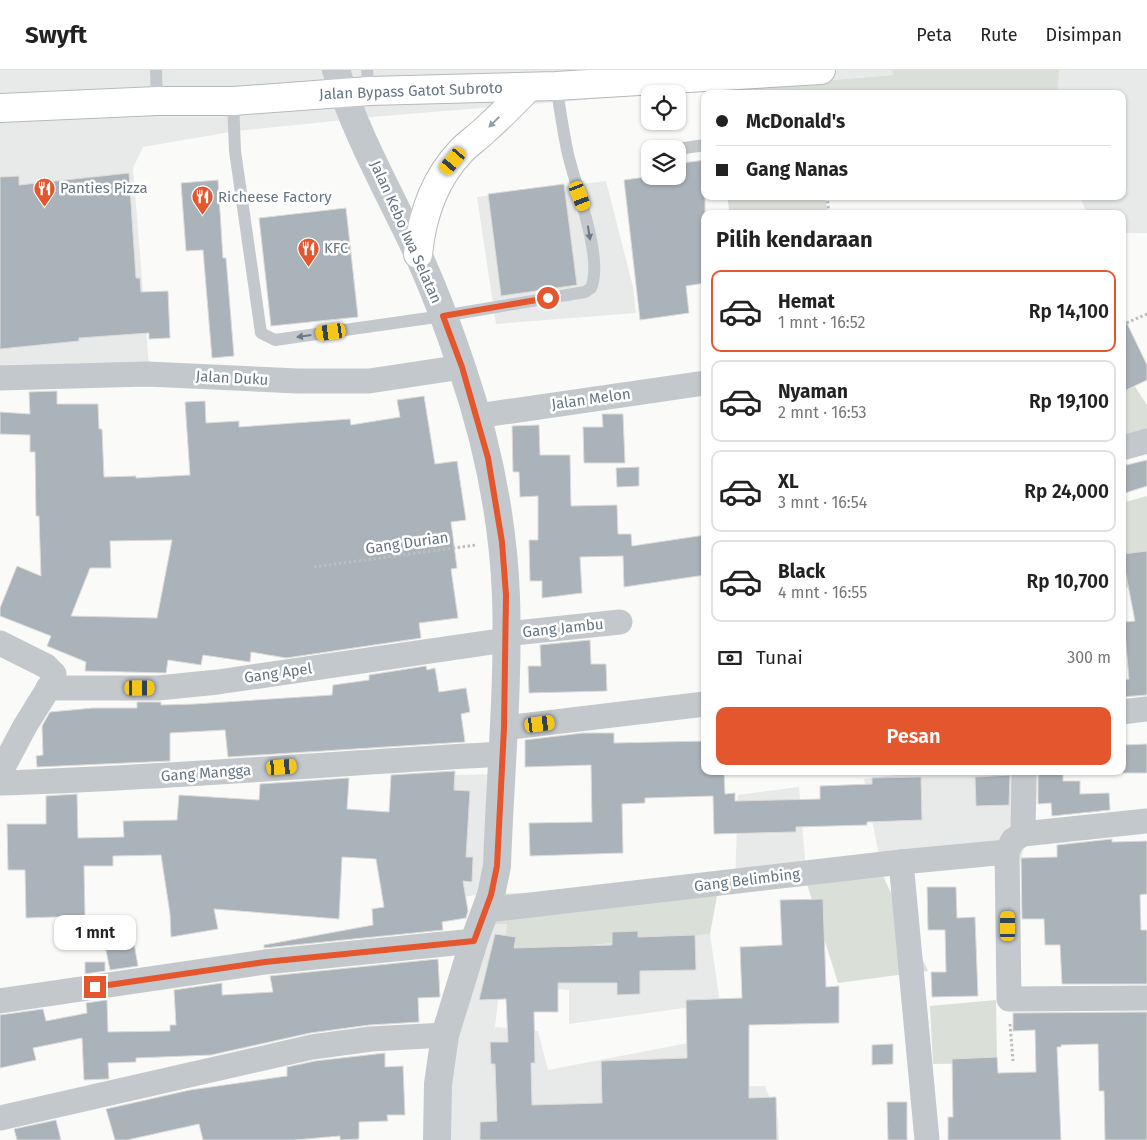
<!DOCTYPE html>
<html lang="id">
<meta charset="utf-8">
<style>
:root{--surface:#fff;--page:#f6f6f6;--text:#222;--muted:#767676;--line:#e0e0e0;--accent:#e4572e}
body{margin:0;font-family:"Fira Sans",sans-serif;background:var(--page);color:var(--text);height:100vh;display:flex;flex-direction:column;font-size:19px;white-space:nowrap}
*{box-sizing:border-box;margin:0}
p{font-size:16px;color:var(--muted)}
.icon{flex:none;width:28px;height:28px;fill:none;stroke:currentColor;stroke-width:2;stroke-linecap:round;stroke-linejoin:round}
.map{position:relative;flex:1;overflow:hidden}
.sheet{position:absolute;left:701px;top:140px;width:425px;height:565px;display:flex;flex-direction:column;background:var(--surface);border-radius:10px;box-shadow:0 1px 4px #0004}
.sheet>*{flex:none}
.top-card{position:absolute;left:701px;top:20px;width:425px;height:110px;border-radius:10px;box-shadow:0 1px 4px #0004;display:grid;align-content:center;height:110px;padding:0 15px;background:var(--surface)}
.controls{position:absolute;left:641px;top:15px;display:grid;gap:10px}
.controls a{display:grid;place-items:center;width:45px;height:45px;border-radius:10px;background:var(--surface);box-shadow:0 1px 4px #0004;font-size:25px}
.end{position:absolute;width:22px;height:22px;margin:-11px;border:6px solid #e4572e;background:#fff;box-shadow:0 0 0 2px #fff}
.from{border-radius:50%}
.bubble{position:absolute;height:35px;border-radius:10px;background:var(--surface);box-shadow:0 1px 4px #0004;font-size:16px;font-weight:600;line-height:35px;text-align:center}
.car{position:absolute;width:15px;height:30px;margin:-15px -8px;border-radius:6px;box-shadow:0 0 4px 1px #0007;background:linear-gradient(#f5c518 24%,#345 0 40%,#f5c518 0 76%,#345 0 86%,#f5c518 0)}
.top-card b{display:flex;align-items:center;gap:18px;height:48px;font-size:19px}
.top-card b+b{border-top:1px solid var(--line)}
.top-card i{width:12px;height:12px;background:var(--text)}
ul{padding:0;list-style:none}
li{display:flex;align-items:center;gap:15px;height:82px;margin:0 10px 8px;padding:0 5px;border:2px solid var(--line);border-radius:10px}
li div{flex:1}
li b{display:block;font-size:19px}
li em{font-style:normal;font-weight:600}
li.active{border-color:var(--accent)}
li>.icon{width:45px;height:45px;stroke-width:1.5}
h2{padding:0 15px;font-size:22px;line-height:60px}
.pay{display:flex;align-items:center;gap:12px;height:55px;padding:0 15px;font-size:19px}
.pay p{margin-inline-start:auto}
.button{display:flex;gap:10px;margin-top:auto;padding:10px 15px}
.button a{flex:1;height:58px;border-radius:10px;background:var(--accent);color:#fff;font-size:20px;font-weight:600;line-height:58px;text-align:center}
header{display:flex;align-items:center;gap:30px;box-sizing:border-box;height:70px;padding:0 25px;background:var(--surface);border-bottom:1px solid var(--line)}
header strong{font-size:24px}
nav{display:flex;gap:28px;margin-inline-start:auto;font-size:18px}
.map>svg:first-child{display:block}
</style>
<header>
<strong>Swyft</strong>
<nav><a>Peta</a><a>Rute</a><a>Disimpan</a></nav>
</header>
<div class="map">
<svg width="1147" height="1070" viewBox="0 0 1147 1070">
<rect width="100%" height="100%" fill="#fafaf8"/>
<g fill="#e8e9e9">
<path d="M0 0H892L893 5 383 46 236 61 143 77 133 98 150 308 0 306Z"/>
<path d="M1059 0H1147V163H1123L1122 144H1087L1081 129 1062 126H1122V24H1058Z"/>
<path d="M606 111 633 217 636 243 496 254 477 127Z"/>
<path d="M928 701H1038L1036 740 1021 789 883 806 864 709Z"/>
<path d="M498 704 482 824 439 831 412 706Z"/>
<path d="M799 717 807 814H735L738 725Z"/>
<path d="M476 854H507L495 957 538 961 548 1000 693 972 701 1017 765 1016 778 1049 779 1070H434Z"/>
<path d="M710 864 720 933 569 954V920L545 918 549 879Z"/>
</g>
<g fill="#dadfd7">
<path d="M892 0H1059L1058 24H711L710 20 893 5Z"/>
<path d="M727 126H825L828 144H730Z"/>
<path d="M1122 297 1147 335V363L1122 370Z"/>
<path d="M1147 426V488L1141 516 1123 518 1122 433Z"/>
<path d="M883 806 928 901 838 913 807 814Z"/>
<path d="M719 815 710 864 549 879 500 911 507 854H476L482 824 595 822Z"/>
<path d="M996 930 997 993 933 994 930 936Z"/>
</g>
<g fill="#aab3b9" stroke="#dcdcda" fill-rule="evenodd">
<path d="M705 90V213L686 216 689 243 640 250 624 110 653 106H684L682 93Z"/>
<path d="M129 103 136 208H140L141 222 168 221 170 268 149 269V263L79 268V271L0 279V107L19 106V115Z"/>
<path d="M218 110 223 188H226L234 286 212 288 203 180 186 181 181 113Z"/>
<path d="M564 114 577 215 501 226 488 124Z"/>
<path d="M346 138 358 247 271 256 259 148Z"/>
<path d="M1122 243 1147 295V310L1122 322Z"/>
<path d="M57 321V334H98L99 359H102L104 407 136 406V408L190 405 185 332 205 331 206 353 239 351V357L350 349 351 355 400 347 397 330 424 326 435 394 457 391 466 450 451 452 457 498 451 499 458 548 419 553 421 568 286 588 251 582 250 592 203 585 201 595 168 590 166 603 85 601 86 592 47 576 51 566 0 546V538L17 496 41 506 39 446H36L35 382H30V365L0 364V342L30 344 29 322ZM172 470 157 548 71 546 90 498H111L110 471Z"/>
<path d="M602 344H623L625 393H584L583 357H603Z"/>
<path d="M539 355 540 385H570L571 436 617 435 618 464H631L632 476 705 465V505L624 517 623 486 580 487 582 523 542 528V511H530L529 470H538V426L520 427 519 402H513L512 356Z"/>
<path d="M1147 390V416L1122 424V396Z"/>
<path d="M639 397V416L617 417 616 398Z"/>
<path d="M1147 481V625L1122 627V610L1129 609 1124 552 1135 551 1122 484Z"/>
<path d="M590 570 591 594H606L607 621 529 623 528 596H541L540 575Z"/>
<path d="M426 596 427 600 435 598 439 622 466 618 470 642 461 644 465 672 228 687 225 660 170 663V691L37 697 36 686 43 685 42 656 50 642 93 638H137V632H161V635L195 634 332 625 333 615 369 610V605Z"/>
<path d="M583 663H614V673L705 671V701H724L725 724 735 723V731L820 729V716L872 714V708L921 707 922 750 867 752V755L796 757V762L714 764 713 726 645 728V733L622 734 623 783 530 786 529 753 592 752 591 695 525 697V670Z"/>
<path d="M1147 674V703H1122V675Z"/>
<path d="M455 701 454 720 470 721 466 787H473L472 812 463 811 468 841 466 848 442 852 443 860 264 878V875L373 855 372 839 384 837 376 789 342 787 339 849 214 839 218 859 171 867 170 844 161 785 113 786V796H84L85 846 26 848 25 800H8L7 754H46V726L77 724 78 768 124 767 123 751 177 750 179 725 259 730 260 714 349 708 347 739 389 742 391 705Z"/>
<path d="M1063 703V711H1080V724L1109 723 1110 740 1052 746 1051 733 1038 734V704Z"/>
<path d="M1010 705 1009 735 976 736 975 707Z"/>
<path d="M1112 769V772L1147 771V824L1140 825 1141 860H1147V914H1062L1060 875H1045L1044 849H1022L1021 788 1057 787V775Z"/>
<path d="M927 817H956L957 848 975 847 978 926 932 927 931 902H946L945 860H928Z"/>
<path d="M823 829 826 917 839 916V953L749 955V1028L776 1027 777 1070H480V1052L497 1051 495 994H491L490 972H508L506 929 479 930 495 864 516 867 514 878 612 875V862L638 861V867L695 865 696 900 640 901V924L617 925V913H558V942H534L535 993H531L532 1035 602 1033 601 991 687 988 686 930 742 928 740 877 782 875 780 830Z"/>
<path d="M131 856 138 896 110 900 102 861Z"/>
<path d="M438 889 440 927 418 928 419 952 369 955 310 963 211 985 136 988V992L108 993 109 1009H106L84 1010 82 968 33 978 36 990 0 998V945L43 939 46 951 87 943 86 933 107 930 108 962 170 961V955H176L174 920 222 913V925L273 922 270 906Z"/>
<path d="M85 892H105V901L85 904Z"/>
<path d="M1147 942V1070H1105L1104 1021H1099L1098 974 1061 975V977H1057L1061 1070H948V1047H953L952 989 997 987 998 1003 1036 1002 1035 960 1013 961V943Z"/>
<path d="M893 974V994L872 995V975Z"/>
<path d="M385 983V997L403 996 405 1045H387L388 1051 359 1052V1069L340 1070V1066L294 1070H203L199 1054 127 1070H115L106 1039 190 1020 287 1006V997L315 991Z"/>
<path d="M887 1032H907V1070H888Z"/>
<path d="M56 1050 61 1070H17L14 1059Z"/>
</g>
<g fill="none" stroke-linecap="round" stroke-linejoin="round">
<defs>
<g id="primary">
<path d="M0 38 157 31H233L369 21 556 16 821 0"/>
<path d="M418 184C422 144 434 109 462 80 469 73 478 67 485 60 500 47 514 32 529 17"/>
</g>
</defs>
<use href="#primary" stroke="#b5babe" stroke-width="30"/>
<g stroke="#bbbfc2" stroke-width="3" stroke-dasharray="2.5 2.5" stroke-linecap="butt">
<path d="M827 126 829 144"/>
<path d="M1122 255 1147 244"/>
<path d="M314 497 476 475"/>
<path d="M1010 954 1013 991"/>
</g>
<g stroke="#c3c8cc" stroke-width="12">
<path d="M156 0 157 31"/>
<path d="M367 0 369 21"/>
<path d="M233 31 235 81 261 263 275 270 443 246 585 222 591 218C604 189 575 115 568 84 563 62 560 38 556 16"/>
<path d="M678 79 705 75"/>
</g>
<g stroke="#c3c8cc" stroke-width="25">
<path d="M0 308 147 304 298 311H369L462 297"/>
<path d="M477 346 705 313"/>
<path d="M1122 378 1147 371"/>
<path d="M506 564 620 552"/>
<path d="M0 573 46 596 54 604 53 611 25 656 0 703"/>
<path d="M48 618H158L218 612 506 570"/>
<path d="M1122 642 1147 639"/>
<path d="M504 658 705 634"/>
<path d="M0 713C168 708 335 693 502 684"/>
<path d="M1147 751 1023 764 1013 770 1007 782 1009 929 1147 928"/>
<path d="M1023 764 1024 701"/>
<path d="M901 792 927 1070"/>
<path d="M487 840 901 792 1007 782"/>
<path d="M0 931 265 892 474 871"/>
<path d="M0 1048 312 977 371 969 445 965"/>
</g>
<path stroke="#c3c8cc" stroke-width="28" d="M336 0C355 63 389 122 417 182 434 219 449 259 462 298 487 371 503 449 506 526 509 616 500 706 497 796L491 825 474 871 445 965 438 1014 437 1070"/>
<use href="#primary" stroke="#fff" stroke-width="28"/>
</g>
<defs><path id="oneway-solid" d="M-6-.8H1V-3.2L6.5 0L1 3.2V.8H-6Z" transform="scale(1.25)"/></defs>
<use fill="#939fa8" href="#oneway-solid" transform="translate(494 52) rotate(135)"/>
<g fill="#6a7a87">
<use href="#oneway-solid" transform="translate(589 163) rotate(81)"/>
<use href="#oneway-solid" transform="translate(304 266) rotate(172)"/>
</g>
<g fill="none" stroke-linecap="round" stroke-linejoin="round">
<path stroke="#e4572e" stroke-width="6" d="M95 917 265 892 474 871 491 825 497 796 504 658 506 525 502 472 488 388 462 297 443 246 548 228"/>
</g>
<defs>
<symbol id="restaurant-pin" viewBox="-11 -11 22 30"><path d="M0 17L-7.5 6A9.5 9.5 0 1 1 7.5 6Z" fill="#e4572e" stroke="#fff"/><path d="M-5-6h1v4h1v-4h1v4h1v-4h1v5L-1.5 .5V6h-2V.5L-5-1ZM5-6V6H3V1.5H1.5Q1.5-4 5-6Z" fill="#fff"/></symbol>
</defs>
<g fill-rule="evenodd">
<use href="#restaurant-pin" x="32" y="106" width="25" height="34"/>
<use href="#restaurant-pin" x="190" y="114" width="25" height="34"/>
<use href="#restaurant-pin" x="296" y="166" width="25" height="34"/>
</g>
<g text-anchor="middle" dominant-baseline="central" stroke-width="5" stroke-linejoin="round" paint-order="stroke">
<g font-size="15" fill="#657683" stroke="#fff">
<text transform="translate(411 21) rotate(-2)">Jalan Bypass Gatot Subroto</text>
<text transform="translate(406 162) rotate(66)">Jalan Kebo Iwa Selatan</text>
<text transform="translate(232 308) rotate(3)">Jalan Duku</text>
<text transform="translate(591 329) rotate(-8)">Jalan Melon</text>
<text transform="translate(407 473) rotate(-8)">Gang Durian</text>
<text transform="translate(563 558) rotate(-6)">Gang Jambu</text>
<text transform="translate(278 603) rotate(-8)">Gang Apel</text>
<text transform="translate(206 703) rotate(-4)">Gang Mangga</text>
<text transform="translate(747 810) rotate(-7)">Gang Belimbing</text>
</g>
<g font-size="15" fill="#657683" stroke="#fff" text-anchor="start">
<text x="60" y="118">Panties Pizza</text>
<text x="218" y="127">Richeese Factory</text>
<text x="324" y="178">KFC</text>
</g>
</g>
</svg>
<div class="controls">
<a><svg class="icon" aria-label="locate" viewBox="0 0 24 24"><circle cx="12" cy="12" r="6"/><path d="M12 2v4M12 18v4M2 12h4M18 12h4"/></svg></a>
<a><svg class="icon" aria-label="layers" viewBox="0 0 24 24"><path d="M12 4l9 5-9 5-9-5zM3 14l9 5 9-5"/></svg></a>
</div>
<i class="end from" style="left:548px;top:228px"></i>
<i class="end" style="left:95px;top:917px"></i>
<div class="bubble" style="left:54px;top:845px;width:82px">1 mnt</div>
<i class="car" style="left:453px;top:91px;rotate:220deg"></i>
<i class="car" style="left:580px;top:126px;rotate:159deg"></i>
<i class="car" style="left:331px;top:262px;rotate:262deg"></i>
<i class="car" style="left:140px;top:618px;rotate:90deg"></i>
<i class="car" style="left:540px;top:654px;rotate:83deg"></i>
<i class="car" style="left:282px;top:697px;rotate:86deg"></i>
<i class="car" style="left:1008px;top:856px;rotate:0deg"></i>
<div class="top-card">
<b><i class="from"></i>McDonald's</b>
<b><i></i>Gang Nanas</b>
</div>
<section class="sheet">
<h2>Pilih kendaraan</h2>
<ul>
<li class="active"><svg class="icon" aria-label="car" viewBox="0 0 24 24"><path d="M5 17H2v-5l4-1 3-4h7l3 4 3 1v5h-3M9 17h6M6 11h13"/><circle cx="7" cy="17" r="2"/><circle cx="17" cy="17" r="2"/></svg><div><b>Hemat</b><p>1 mnt · 16:52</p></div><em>Rp 14,100</em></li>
<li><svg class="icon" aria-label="car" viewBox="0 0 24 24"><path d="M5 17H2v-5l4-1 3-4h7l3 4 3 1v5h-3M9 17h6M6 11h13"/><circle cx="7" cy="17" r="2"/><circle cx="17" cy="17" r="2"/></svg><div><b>Nyaman</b><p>2 mnt · 16:53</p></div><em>Rp 19,100</em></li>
<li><svg class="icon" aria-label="car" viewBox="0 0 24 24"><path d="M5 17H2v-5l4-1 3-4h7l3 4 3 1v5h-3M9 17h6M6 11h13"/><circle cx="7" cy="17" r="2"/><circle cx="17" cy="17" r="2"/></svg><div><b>XL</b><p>3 mnt · 16:54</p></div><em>Rp 24,000</em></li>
<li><svg class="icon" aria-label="car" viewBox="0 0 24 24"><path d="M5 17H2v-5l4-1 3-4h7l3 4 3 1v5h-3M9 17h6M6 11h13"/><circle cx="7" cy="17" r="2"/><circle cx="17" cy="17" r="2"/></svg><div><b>Black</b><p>4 mnt · 16:55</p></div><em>Rp 10,700</em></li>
</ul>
<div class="pay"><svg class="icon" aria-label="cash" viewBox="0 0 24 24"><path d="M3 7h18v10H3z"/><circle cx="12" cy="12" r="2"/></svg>Tunai<p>300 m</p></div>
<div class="button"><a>Pesan</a></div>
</section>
</div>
